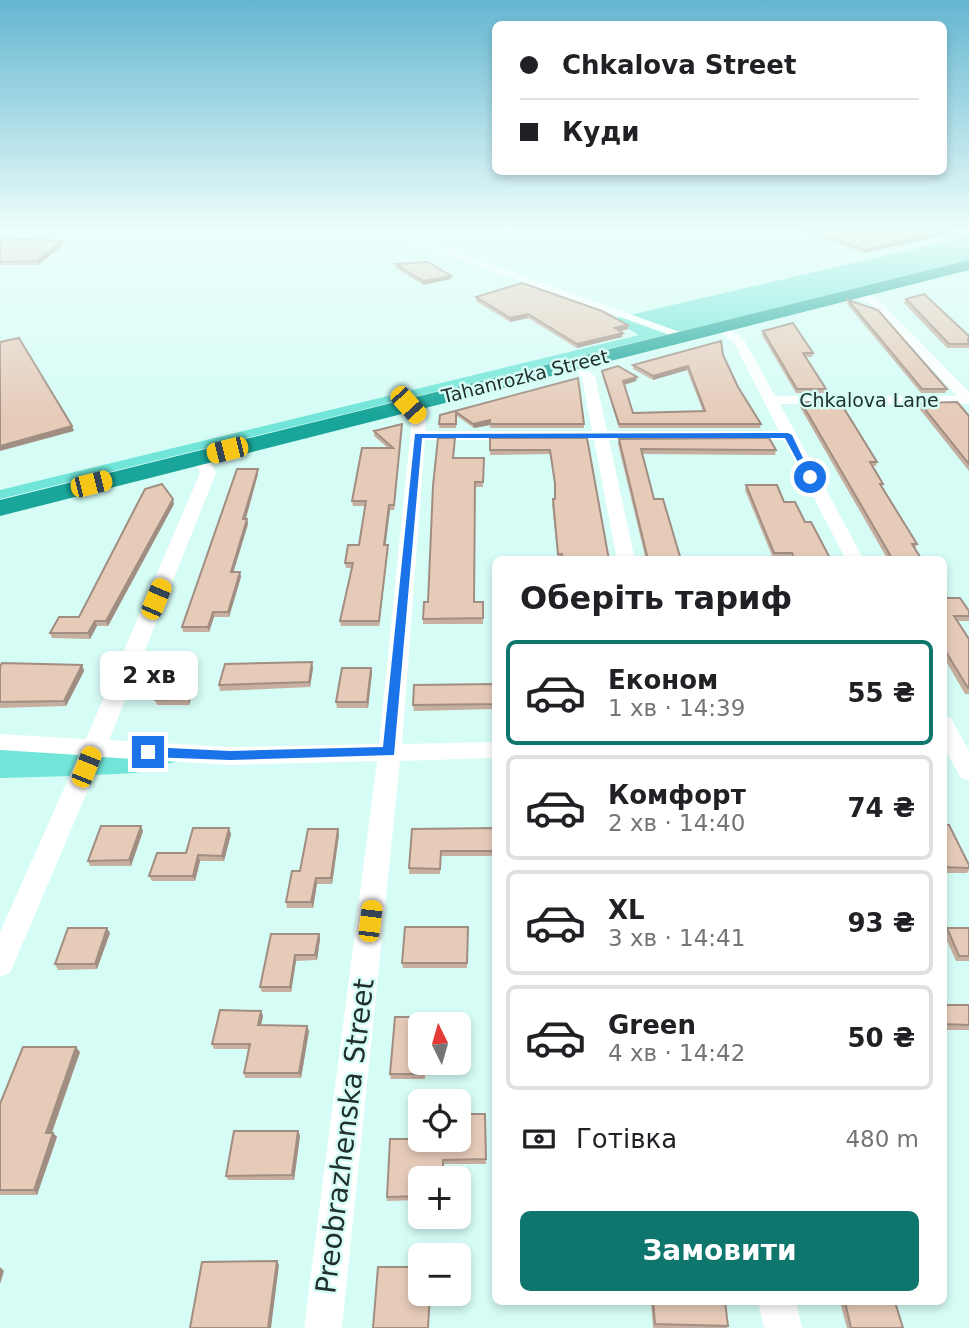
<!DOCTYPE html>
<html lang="uk">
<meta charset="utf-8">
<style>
:root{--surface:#fff;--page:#f2f2f2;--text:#202124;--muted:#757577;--line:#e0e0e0;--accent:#0f766e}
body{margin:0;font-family:"DejaVu Sans",sans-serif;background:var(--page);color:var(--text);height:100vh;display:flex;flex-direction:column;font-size:26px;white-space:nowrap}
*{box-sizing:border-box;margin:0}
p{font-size:23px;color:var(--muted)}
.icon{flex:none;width:38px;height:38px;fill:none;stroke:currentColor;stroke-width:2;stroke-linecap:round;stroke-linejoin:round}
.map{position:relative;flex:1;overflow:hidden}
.details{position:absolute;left:492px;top:556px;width:455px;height:749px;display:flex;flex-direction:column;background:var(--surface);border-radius:10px;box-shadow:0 4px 10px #0003}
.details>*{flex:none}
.banner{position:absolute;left:492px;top:21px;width:455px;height:154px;border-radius:10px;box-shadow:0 4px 10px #0003;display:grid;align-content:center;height:154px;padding:0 28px;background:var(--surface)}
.needle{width:46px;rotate:355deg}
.tools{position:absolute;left:408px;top:1012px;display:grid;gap:14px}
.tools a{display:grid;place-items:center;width:63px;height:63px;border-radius:10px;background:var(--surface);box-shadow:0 4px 10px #0003;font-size:35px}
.end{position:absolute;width:32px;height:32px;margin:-16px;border:9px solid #1a73e8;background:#fff;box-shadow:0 0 0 4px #fff}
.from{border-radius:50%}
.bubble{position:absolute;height:49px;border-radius:10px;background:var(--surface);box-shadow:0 4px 10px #0003;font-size:23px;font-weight:700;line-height:49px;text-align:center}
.car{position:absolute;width:21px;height:42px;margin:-21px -10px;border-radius:9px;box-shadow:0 0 5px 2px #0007;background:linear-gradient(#f5c518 24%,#345 0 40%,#f5c518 0 76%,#345 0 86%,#f5c518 0)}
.banner b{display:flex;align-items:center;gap:24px;height:66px;font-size:26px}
.banner b+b{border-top:2px solid var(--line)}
.banner i{width:18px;height:18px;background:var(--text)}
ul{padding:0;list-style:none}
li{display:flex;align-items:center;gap:21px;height:105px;margin:0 14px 10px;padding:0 14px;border:4px solid var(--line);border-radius:10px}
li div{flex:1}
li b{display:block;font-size:26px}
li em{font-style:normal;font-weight:700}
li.selected{border-color:var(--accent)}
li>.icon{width:63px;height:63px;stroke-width:1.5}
h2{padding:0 28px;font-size:32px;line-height:84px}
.pay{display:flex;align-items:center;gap:18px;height:77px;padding:0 28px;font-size:26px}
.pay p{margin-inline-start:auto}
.action{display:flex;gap:14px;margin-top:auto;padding:14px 28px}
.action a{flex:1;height:80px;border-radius:10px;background:var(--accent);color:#fff;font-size:28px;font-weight:700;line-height:80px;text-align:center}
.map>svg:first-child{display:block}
</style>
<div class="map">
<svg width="969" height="1328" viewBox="0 0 969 1328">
<rect width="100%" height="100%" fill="#d6fcf6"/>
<g fill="#70e5d8">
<path d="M969 236V260L0 499V490L639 335 612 319Z"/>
<path d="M0 747 84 748 72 776 0 778Z"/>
<path d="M105 748H225L135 773 93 775Z"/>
</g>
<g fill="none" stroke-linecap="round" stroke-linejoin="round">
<g fill="#fff" fill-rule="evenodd">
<path d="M407 236H413L691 336 685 340 681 339 407 240Z"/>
<path d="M857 290 879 300 969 392V404H780L864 560H846L784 440H609L635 560H617L594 440H425L402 744 495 742V758L400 761 342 1328H304L377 761 230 765 102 757 10 973 0 977V932L79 755 0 750V734L86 739 200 473 193 457 201 452 207 454 216 473 109 740 230 747 379 744 412 418 401 405 403 402H413L426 418 425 431H592L582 377 568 364 575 360 595 376 607 431H779L734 343 714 328 720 324 743 338 775 396H957L871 304 853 295V291Z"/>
<path d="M943 716 951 718 969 751V781L961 778 943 746Z"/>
<path d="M758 1302H796L802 1328H764Z"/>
</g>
<path fill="#19a599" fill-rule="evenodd" d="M969 260V270L0 516V500Z"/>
</g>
<g fill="#c6af9f" fill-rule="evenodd">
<path d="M798 230H947L948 234 864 253Z"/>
<path d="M0 238 62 241 63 245 38 265H0Z"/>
<path d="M396 264 451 279 423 285 396 268Z"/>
<path d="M476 297 628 325V329L620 331 623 333 622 337 577 348 528 318 510 322 476 301Z"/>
<path d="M906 299 969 336V348H947L904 303Z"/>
<path d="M848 300 947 389 945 393H921L847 304Z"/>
<path d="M763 331 813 353 812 357H806L826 389 825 393H796L762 335Z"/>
<path d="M723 355 738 387 761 424 760 428H619L602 375V371L637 377 636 381 625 385 633 413 703 411 687 370 653 380 633 369V365Z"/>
<path d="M578 378 584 424V428H490V425L474 428 457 416 456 428H439L440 415Z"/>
<path d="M801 402 877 462 876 466H873L883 484 882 488 917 544 915 549 922 560H888L800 407Z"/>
<path d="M920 403 969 416V471L918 407Z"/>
<path d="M402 424 394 510H390L385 545H388V550L379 626H341L340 621 352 568H346L345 563 359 545 366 506H353L352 501 388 448 374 436V431Z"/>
<path d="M490 438H587L609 560H558L552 504 553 499H555V488L550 454 490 455Z"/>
<path d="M619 439 776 450 775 455 642 454 654 499 681 560H646L618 444Z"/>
<path d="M454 458H484L483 487H475L474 602H483V624H423V619L428 602Z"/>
<path d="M258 474 246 519H247L248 524 233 572 241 577 229 617H214L209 632H183L182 627Z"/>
<path d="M746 485 784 502 805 522 831 560H792L791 558H773L745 490Z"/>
<path d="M174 504 108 626H97L90 639 52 638 50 633 79 617Z"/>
<path d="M943 593 947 598 969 616V621H958L969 639V694H965L943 656Z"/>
<path d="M82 665 84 671 66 706 0 708V667Z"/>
<path d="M313 668 310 687 220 691 219 685Z"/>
<path d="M371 668 372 673 368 708H337L336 702Z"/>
<path d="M196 681 189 705H157L155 700Z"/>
<path d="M495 684V709L414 711 413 705Z"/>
<path d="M943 825 969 865V870L967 873H943Z"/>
<path d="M495 828V861V856H441L440 874H409L412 829Z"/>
<path d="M143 831 131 866H90L88 861Z"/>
<path d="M231 834 224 861H200L195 881H152L149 876 186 853Z"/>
<path d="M339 835 332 884H317L313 908H287L286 902 300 871Z"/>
<path d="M468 927 467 968H403L402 963Z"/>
<path d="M947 928H969V961H956L944 934Z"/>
<path d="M110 933 97 969 58 970 55 964Z"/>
<path d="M319 934 320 939 317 960 296 961 291 992H262L260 987Z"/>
<rect x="943" y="1005" width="26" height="25"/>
<path d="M261 1011 263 1016 261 1025 307 1026 309 1031 301 1078H245L244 1073 248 1049H214L212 1044Z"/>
<path d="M460 1017 459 1063H426L425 1079H391L390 1074ZM458 1024V1062H420Z"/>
<path d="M80 1052 52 1133H53L57 1137 37 1195H0V1104Z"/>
<path d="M485 1114 486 1164H443L420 1178V1200L387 1201V1197L409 1139Z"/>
<path d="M298 1131 300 1136 294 1180H228L226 1176Z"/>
<path d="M651 1302H725L728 1326 727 1328H653Z"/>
<path d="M840 1302H895L903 1328H847Z"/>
</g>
<g fill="#a18e82">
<path d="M949 230 948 234 864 253 865 250Z"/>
<path d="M62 241 63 245 38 265 37 261Z"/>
<path d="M451 276V279L423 285V281Z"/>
<path d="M528 314V318L510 322V318Z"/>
<path d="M628 325V329L614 333 615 328Z"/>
<path d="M623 333 622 337 577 348V344Z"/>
<path d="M688 366 687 370 653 380V376Z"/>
<path d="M637 377 636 381 623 385V381Z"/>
<path d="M490 420V425L474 428 473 424Z"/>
<path d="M402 424V428L394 510V505Z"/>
<path d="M72 426 74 431 0 451V446Z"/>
<path d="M258 469V474L244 524 243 519Z"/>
<path d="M173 499 174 504 108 626 106 621Z"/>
<path d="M389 505 390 510 385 550 384 545Z"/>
<path d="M247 519 248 524 232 577 231 572Z"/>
<path d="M388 545V550L379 626V621Z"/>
<path d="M240 572 241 577 229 617 228 612Z"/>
<path d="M213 612 214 617 209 632 208 627Z"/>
<path d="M95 621 97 626 90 639 88 633Z"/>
<path d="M312 662 313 668 310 687 309 682Z"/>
<path d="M82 665 84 671 66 706 64 701Z"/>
<path d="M371 668 372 673 368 708 367 702Z"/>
<path d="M195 676 196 681 189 705 188 699Z"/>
<path d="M141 826 143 831 131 866 129 860Z"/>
<path d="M229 828 231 834 224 861 222 856Z"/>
<path d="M338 829 339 835 332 884 331 878Z"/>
<path d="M198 855 200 861 195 881 193 876Z"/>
<path d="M316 878 317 884 313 908 311 902Z"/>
<path d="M107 928 110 933 97 969 95 964Z"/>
<path d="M319 934 320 939 317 960 315 955Z"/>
<path d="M295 955 296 961 291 992 290 987Z"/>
<path d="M261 1011 263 1016 260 1030 258 1025Z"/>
<path d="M307 1026 309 1031 301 1078 299 1073Z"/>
<path d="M76 1047 80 1052 50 1137 46 1133Z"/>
<path d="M298 1131 300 1136 294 1180 292 1175Z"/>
<path d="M53 1133 57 1137 37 1195 34 1190Z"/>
<path d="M277 1261 279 1265 271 1328H268Z"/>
<path d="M0 1267 4 1271 0 1284Z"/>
</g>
<g fill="#e6cbb9" stroke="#a18e82" stroke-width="2">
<path d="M809 230H949L865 250Z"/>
<path d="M0 238 62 241 37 261 0 262Z"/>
<path d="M428 262 451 276 423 281 396 264Z"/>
<path d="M522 283 602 311 628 325 615 328 623 333 577 344 528 314 510 318 476 297Z"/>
<path d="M924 294 969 336V340H968L969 344H949L906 299Z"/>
<path d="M848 300 878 310 947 389H922Z"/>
<path d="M793 323 813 353H803L826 389H797L763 331Z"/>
<path d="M19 338 72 426 0 446V342Z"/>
<path d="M721 341 723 355 738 387 761 424H619L602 371 618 366 637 377 623 381 633 413 705 411 688 366 653 376 633 365Z"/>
<path d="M578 378 584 424H490V420L473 424 456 412V424H439L440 415Z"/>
<path d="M801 402H840L877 462H870L883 484H880L917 544H912L922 560H893Z"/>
<path d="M957 402 969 416V464L920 403Z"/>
<path d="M402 424 394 505H389L384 545H388L379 621H340L353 563H345L348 545H359L366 501H352L362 448H393L374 431Z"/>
<path d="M438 438H455L453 458H484L483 482H475L474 602H483V618L423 619 424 602H428L433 486Z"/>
<path d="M490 438H587L609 560H562V554H558L553 499H555V483L550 450H490Z"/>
<path d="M769 438 776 450 641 449 654 499H663L681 560H648L619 439Z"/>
<path d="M237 469H258L243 519H247L231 572H240L228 612H213L208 627H182Z"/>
<path d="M162 484 173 499 106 621H95L88 633H50L59 617H79L145 489Z"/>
<path d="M746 485H777L784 502H795L805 522H811L831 560H795L792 553H774Z"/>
<path d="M943 593 947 598H960L969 611V616H954L969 639V688H968L943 647Z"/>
<path d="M312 662 309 682 219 685 225 664Z"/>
<path d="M2 663 82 665 64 701 0 702V667Z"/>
<path d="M342 668H371L367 702H336Z"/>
<path d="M195 676 188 699 155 700 163 677Z"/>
<path d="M495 684V704L413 705 414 685Z"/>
<path d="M943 825H949L969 865V868L943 867Z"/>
<path d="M101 826H141L129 860 88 861Z"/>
<path d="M193 828H229L222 856 198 855 193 876H149L157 853H186Z"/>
<path d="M495 828V856V851H441L440 869 409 868 412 829Z"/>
<path d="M308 829H338L331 878H316L311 902H286L292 871H300Z"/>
<path d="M405 927H468L467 963H402Z"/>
<path d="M68 928H107L95 964H55Z"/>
<path d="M947 928H969V956H959Z"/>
<path d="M271 934H319L315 955H295L290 987H260Z"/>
<path d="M943 1005H969V1025L943 1024Z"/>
<path d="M220 1010 261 1011 258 1025 307 1026 299 1073H244L250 1044H212Z"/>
<path d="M395 1017H460L459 1058 458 1024H420V1062H426L425 1074H390Z"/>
<path d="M23 1047H76L46 1133H53L34 1190H0V1104Z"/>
<path d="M458 1114H485L486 1159 443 1160V1178H420V1196L387 1197 390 1139H409L410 1115H420V1139H458Z"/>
<path d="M234 1131H298L292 1175 226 1176Z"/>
<path d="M277 1261 268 1328H190L202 1262Z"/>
<path d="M378 1267H420V1293H430L428 1328H373Z"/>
<path d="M653 1302H725L728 1326 655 1324Z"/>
<path d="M845 1302H895L903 1328H851Z"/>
</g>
<linearGradient id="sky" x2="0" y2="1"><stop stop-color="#64b6d1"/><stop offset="0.55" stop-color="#edfefb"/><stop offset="1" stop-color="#edfefb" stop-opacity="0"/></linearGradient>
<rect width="969" height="416" fill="url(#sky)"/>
<path fill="#1a73e8" d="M788 433 792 435 813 479H807L785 438H422L394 755 230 760 148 757 141 752 148 747 230 751 383 747 415 434Z"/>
<g text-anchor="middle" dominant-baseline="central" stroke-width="5" stroke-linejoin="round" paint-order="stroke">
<g font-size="19" fill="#212f2d" stroke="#d6fcf6">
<text transform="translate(525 376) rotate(-14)">Tahanrozka Street</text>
<text x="869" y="400">Chkalova Lane</text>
</g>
<g font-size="28" fill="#212f2d" stroke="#d6fcf6">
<text transform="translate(345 1136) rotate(-83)">Preobrazhenska Street</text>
</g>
</g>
</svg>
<div class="tools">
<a><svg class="needle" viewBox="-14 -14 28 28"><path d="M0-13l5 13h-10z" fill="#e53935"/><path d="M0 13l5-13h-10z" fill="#757577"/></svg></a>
<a><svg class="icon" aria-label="locate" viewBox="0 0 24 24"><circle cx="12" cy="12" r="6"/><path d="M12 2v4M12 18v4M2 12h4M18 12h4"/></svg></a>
<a>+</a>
<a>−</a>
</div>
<i class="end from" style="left:810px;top:477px"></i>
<i class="end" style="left:148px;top:752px"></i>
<div class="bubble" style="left:100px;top:651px;width:98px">2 хв</div>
<i class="car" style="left:408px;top:405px;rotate:138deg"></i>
<i class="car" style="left:227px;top:450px;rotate:256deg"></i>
<i class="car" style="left:91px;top:484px;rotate:76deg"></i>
<i class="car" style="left:156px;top:599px;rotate:23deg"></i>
<i class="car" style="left:86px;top:767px;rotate:22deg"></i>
<i class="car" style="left:370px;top:921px;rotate:7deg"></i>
<div class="banner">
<b><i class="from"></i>Chkalova Street</b>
<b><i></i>Куди</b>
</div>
<section class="details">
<h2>Оберіть тариф</h2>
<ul>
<li class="selected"><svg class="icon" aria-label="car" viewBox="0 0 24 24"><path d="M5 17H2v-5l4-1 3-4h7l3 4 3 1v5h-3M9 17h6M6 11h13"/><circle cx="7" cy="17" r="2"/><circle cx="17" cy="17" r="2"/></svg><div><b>Економ</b><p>1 хв · 14:39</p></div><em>55 ₴</em></li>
<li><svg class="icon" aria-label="car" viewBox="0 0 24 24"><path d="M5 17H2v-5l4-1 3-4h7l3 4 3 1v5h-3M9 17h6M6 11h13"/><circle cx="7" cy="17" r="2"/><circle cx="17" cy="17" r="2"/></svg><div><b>Комфорт</b><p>2 хв · 14:40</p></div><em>74 ₴</em></li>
<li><svg class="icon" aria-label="car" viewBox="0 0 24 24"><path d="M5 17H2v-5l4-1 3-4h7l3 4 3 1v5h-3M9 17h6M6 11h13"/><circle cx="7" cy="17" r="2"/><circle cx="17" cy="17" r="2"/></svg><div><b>XL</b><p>3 хв · 14:41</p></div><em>93 ₴</em></li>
<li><svg class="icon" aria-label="car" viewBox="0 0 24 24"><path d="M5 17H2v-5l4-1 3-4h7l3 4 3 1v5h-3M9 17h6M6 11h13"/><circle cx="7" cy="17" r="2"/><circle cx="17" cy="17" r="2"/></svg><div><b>Green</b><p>4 хв · 14:42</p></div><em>50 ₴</em></li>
</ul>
<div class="pay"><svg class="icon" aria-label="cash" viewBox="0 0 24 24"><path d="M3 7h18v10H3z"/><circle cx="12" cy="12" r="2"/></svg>Готівка<p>480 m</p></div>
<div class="action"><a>Замовити</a></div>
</section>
</div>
